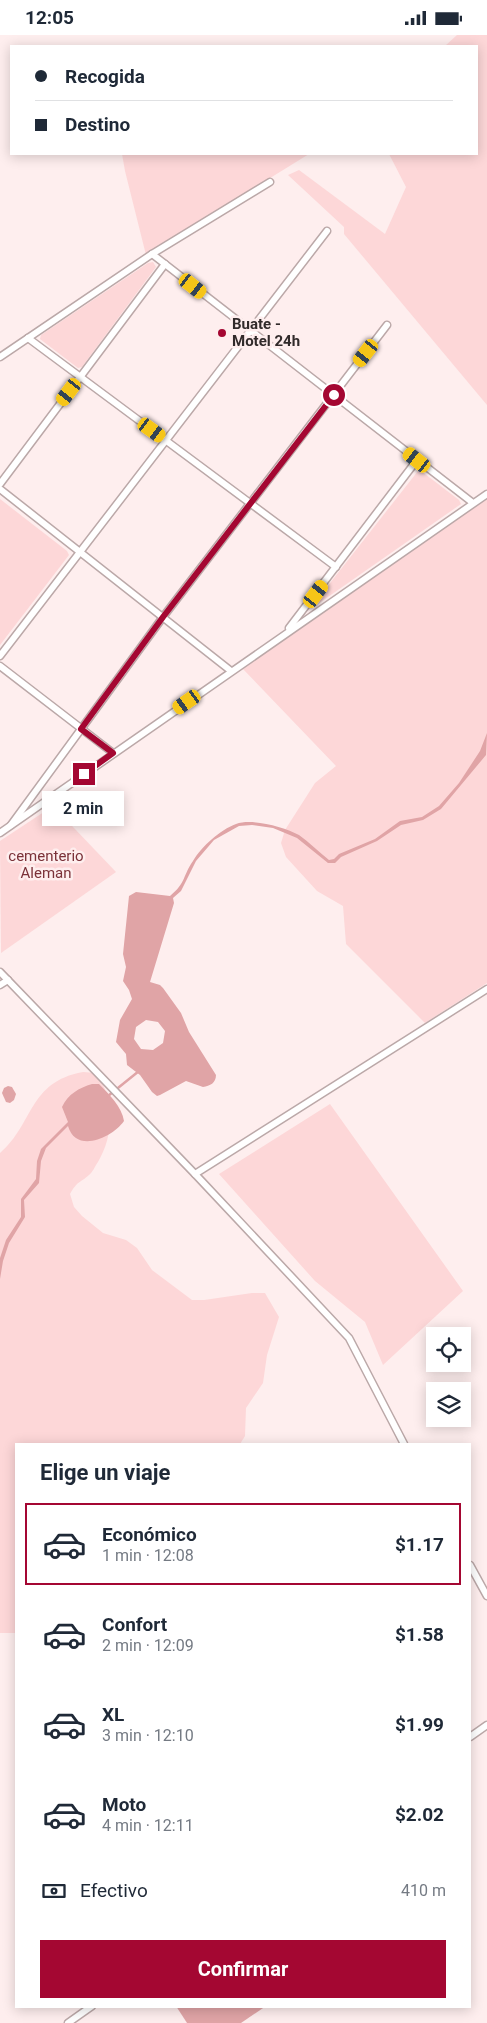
<!DOCTYPE html>
<html lang="es">
<meta charset="utf-8">
<style>
:root{--surface:#fff;--page:#f2f2f3;--text:#1f2937;--muted:#747a83;--line:#e0e1e3;--accent:#a40732}
body{margin:0;font-family:Roboto,sans-serif;background:var(--page);color:var(--text);height:100vh;display:flex;flex-direction:column;font-size:19px;white-space:nowrap}
*{box-sizing:border-box;margin:0}
p{font-size:16px;color:var(--muted)}
.icon{flex:none;width:28px;height:28px;fill:none;stroke:currentColor;stroke-width:2;stroke-linecap:round;stroke-linejoin:round}
.map{position:relative;flex:1;overflow:hidden}
.sheet{position:absolute;left:15px;top:1408px;width:456px;height:565px;display:flex;flex-direction:column;background:var(--surface);border-radius:0px;box-shadow:0 2px 12px #0003}
.sheet>*{flex:none}
.hud{position:absolute;left:10px;top:10px;width:468px;height:110px;border-radius:0px;box-shadow:0 2px 12px #0003;display:grid;align-content:center;height:110px;padding:0 25px;background:var(--surface)}
.controls{position:absolute;left:426px;top:1292px;display:grid;gap:10px}
.controls a{display:grid;place-items:center;width:45px;height:45px;border-radius:0px;background:var(--surface);box-shadow:0 2px 12px #0003;font-size:25px}
.end{position:absolute;width:22px;height:22px;margin:-11px;border:6px solid #a40732;background:#fff;box-shadow:0 0 0 2px #fff}
.from{border-radius:50%}
.bubble{position:absolute;height:35px;border-radius:0px;background:var(--surface);box-shadow:0 2px 12px #0003;font-size:16px;font-weight:700;line-height:35px;text-align:center}
.car{position:absolute;width:15px;height:30px;margin:-15px -8px;border-radius:6px;box-shadow:0 0 4px 1px #0007;background:linear-gradient(#f5c518 24%,#345 0 40%,#f5c518 0 76%,#345 0 86%,#f5c518 0)}
.hud b{display:flex;align-items:center;gap:18px;height:48px;font-size:19px}
.hud b+b{border-top:1px solid var(--line)}
.hud i{width:12px;height:12px;background:var(--text)}
ul{padding:0;list-style:none}
li{display:flex;align-items:center;gap:15px;height:82px;margin:0 10px 8px;padding:0 15px;border:2px solid transparent;border-radius:0px}
li div{flex:1}
li b{display:block;font-size:19px}
li em{font-style:normal;font-weight:700}
li.active{border-color:var(--accent)}
li>.icon{width:45px;height:45px;stroke-width:1.5}
h2{padding:0 25px;font-size:22px;line-height:60px}
.pay{display:flex;align-items:center;gap:12px;height:55px;padding:0 25px;font-size:19px}
.pay p{margin-inline-start:auto}
.cta{display:flex;gap:10px;margin-top:auto;padding:10px 25px}
.cta a{flex:1;height:58px;border-radius:0px;background:var(--accent);color:#fff;font-size:20px;font-weight:700;line-height:58px;text-align:center}
.status{display:flex;justify-content:space-between;align-items:center;height:35px;padding:0 25px;background:var(--surface);direction:ltr}
.status svg{height:14px;fill:currentColor}
.map>svg:first-child{display:block}
</style>
<div class="status"><b>12:05</b><svg viewBox="0 0 49 12"><path d="M0 12V9h3v3zM5 12V6h3v6zM10 12V3h3v9zM15 12V0h3v12zM26 1h20v11H26zM47 4h2v5h-2z"/></svg></div>
<div class="map">
<svg width="487" height="1988" viewBox="0 0 487 1988">
<rect width="100%" height="100%" fill="#feeeee"/>
<g fill="#fdd7d8">
<path d="M457 0H487V370L344 199V192L288 140 299 135 385 199 406 152 389 119H476V11H445Z"/>
<path d="M122 119H309L146 220 125 136Z"/>
<path d="M153 227 156 232 82 332 78 333 40 304 41 300 148 228Z"/>
<path d="M418 436H421L459 465 461 469 315 571H312Z"/>
<path d="M487 462V948L425 988 346 909 343 871 317 856 286 822 281 808 285 795 315 748 336 731 242 633Z"/>
<path d="M0 464 67 516 69 520 0 610Z"/>
<path d="M53 771 116 837 1 918 0 806Z"/>
<path d="M83 1037 96 1038C115 1064 114 1100 98 1127 95 1131 93 1137 89 1140 79 1149 78 1145 70 1159L74 1172 82 1181 103 1198 126 1205 137 1213 152 1235 192 1265H204L252 1258H265L279 1282 267 1320 263 1348 246 1373 245 1401 240 1409H16V1598H0V1118C34 1089 28 1047 83 1037Z"/>
<path d="M330 1069 463 1256 383 1330 365 1287 315 1246 219 1139Z"/>
</g>
<g fill="#e0a4a6" fill-rule="evenodd">
<path d="M487 698 486 720 441 774 423 785 401 790 377 806 341 822 335 828H328L297 803 273 793 252 790 239 791 214 805 196 826 181 856 173 863 174 868 150 947 160 950 163 953 181 978 189 997 216 1040C216 1048 210 1051 203 1052L186 1046 160 1060 157 1061 152 1057 140 1040 127 1030 126 1019 116 1007 120 985 132 964 129 955 123 946 126 932 123 919 129 861 136 857 170 861C186 848 183 840 193 826 202 811 220 795 236 789 252 783 284 792 299 800 309 807 319 817 329 825L334 824 339 819 375 804 400 786 422 782 439 771 459 748 480 716ZM146 985 158 987 165 996 163 1008 153 1015 141 1014 134 1004 136 992Z"/>
<path d="M92 1049H99C109 1059 122 1072 124 1086 112 1103 76 1119 68 1091L46 1113 41 1126 39 1148 24 1165 25 1182 9 1208 3 1226 0 1244V1223L6 1205 21 1182V1164L36 1144 37 1126 41 1114 68 1087 62 1072C68 1059 79 1053 92 1049Z"/>
<path d="M8 1051 12 1052 16 1059 14 1065 10 1068 6 1067 2 1058 4 1053Z"/>
<path d="M176 1971H266L241 1988H187Z"/>
</g>
<g fill="none" stroke-linecap="round" stroke-linejoin="round">
<path stroke="#e0a4a6" stroke-width="2.5" d="M108 1061 139 1036"/>
<defs>
<g id="street">
<path d="M152 219 473 468"/>
<path d="M28 303 336 532"/>
<path d="M0 322 152 219 270 147"/>
<path d="M0 449 165 229"/>
<path d="M0 454 231 636"/>
<path d="M289 593 417 425"/>
<path d="M0 621 327 196"/>
<path d="M0 631 113 718"/>
<path d="M11 790 163 582 387 290"/>
<path d="M0 798 487 459"/>
<path d="M0 937 195 1139 349 1303 404 1409"/>
<path d="M0 950 8 945"/>
<path d="M195 1139 487 954"/>
<path d="M470 1530 487 1561"/>
<path d="M470 1702 487 1690"/>
<path d="M68 1988 92 1971"/>
</g>
</defs>
<use href="#street" stroke="#bba8a8" stroke-width="9"/>
<use href="#street" stroke="#fff" stroke-width="6"/>
</g>
<g fill="none" stroke-linecap="round" stroke-linejoin="round">
<path stroke="#a40732" stroke-width="6" d="M84 739 113 718 81 694 163 582 334 360"/>
</g>
<circle fill="#a40732" stroke="#feeeee" stroke-width="2" cx="222" cy="298" r="5"/>
<g text-anchor="middle" dominant-baseline="central" stroke-width="5" stroke-linejoin="round" paint-order="stroke">
<g font-size="15" font-weight="bold" fill="#312a2a" stroke="#feeeee" text-anchor="start">
<text x="232" y="289">Buate -<tspan x="232" dy="17">Motel 24h</tspan></text>
</g>
<g font-size="15" fill="#7b3239" stroke="#feeeee">
<text x="46" y="821">cementerio<tspan x="46" dy="17">Aleman</tspan></text>
</g>
</g>
</svg>
<div class="controls">
<a><svg class="icon" aria-label="locate" viewBox="0 0 24 24"><circle cx="12" cy="12" r="6"/><path d="M12 2v4M12 18v4M2 12h4M18 12h4"/></svg></a>
<a><svg class="icon" aria-label="layers" viewBox="0 0 24 24"><path d="M12 4l9 5-9 5-9-5zM3 14l9 5 9-5"/></svg></a>
</div>
<i class="end from" style="left:334px;top:360px"></i>
<i class="end" style="left:84px;top:739px"></i>
<div class="bubble" style="left:42px;top:756px;width:82px">2 min</div>
<i class="car" style="left:193px;top:251px;rotate:128deg"></i>
<i class="car" style="left:366px;top:318px;rotate:218deg"></i>
<i class="car" style="left:69px;top:357px;rotate:217deg"></i>
<i class="car" style="left:152px;top:395px;rotate:126deg"></i>
<i class="car" style="left:417px;top:425px;rotate:308deg"></i>
<i class="car" style="left:316px;top:559px;rotate:37deg"></i>
<i class="car" style="left:187px;top:667px;rotate:235deg"></i>
<div class="hud">
<b><i class="from"></i>Recogida</b>
<b><i></i>Destino</b>
</div>
<section class="sheet">
<h2>Elige un viaje</h2>
<ul>
<li class="active"><svg class="icon" aria-label="car" viewBox="0 0 24 24"><path d="M5 17H2v-5l4-1 3-4h7l3 4 3 1v5h-3M9 17h6M6 11h13"/><circle cx="7" cy="17" r="2"/><circle cx="17" cy="17" r="2"/></svg><div><b>Económico</b><p>1 min · 12:08</p></div><em>$1.17</em></li>
<li><svg class="icon" aria-label="car" viewBox="0 0 24 24"><path d="M5 17H2v-5l4-1 3-4h7l3 4 3 1v5h-3M9 17h6M6 11h13"/><circle cx="7" cy="17" r="2"/><circle cx="17" cy="17" r="2"/></svg><div><b>Confort</b><p>2 min · 12:09</p></div><em>$1.58</em></li>
<li><svg class="icon" aria-label="car" viewBox="0 0 24 24"><path d="M5 17H2v-5l4-1 3-4h7l3 4 3 1v5h-3M9 17h6M6 11h13"/><circle cx="7" cy="17" r="2"/><circle cx="17" cy="17" r="2"/></svg><div><b>XL</b><p>3 min · 12:10</p></div><em>$1.99</em></li>
<li><svg class="icon" aria-label="car" viewBox="0 0 24 24"><path d="M5 17H2v-5l4-1 3-4h7l3 4 3 1v5h-3M9 17h6M6 11h13"/><circle cx="7" cy="17" r="2"/><circle cx="17" cy="17" r="2"/></svg><div><b>Moto</b><p>4 min · 12:11</p></div><em>$2.02</em></li>
</ul>
<div class="pay"><svg class="icon" aria-label="cash" viewBox="0 0 24 24"><path d="M3 7h18v10H3z"/><circle cx="12" cy="12" r="2"/></svg>Efectivo<p>410 m</p></div>
<div class="cta"><a>Confirmar</a></div>
</section>
</div>
